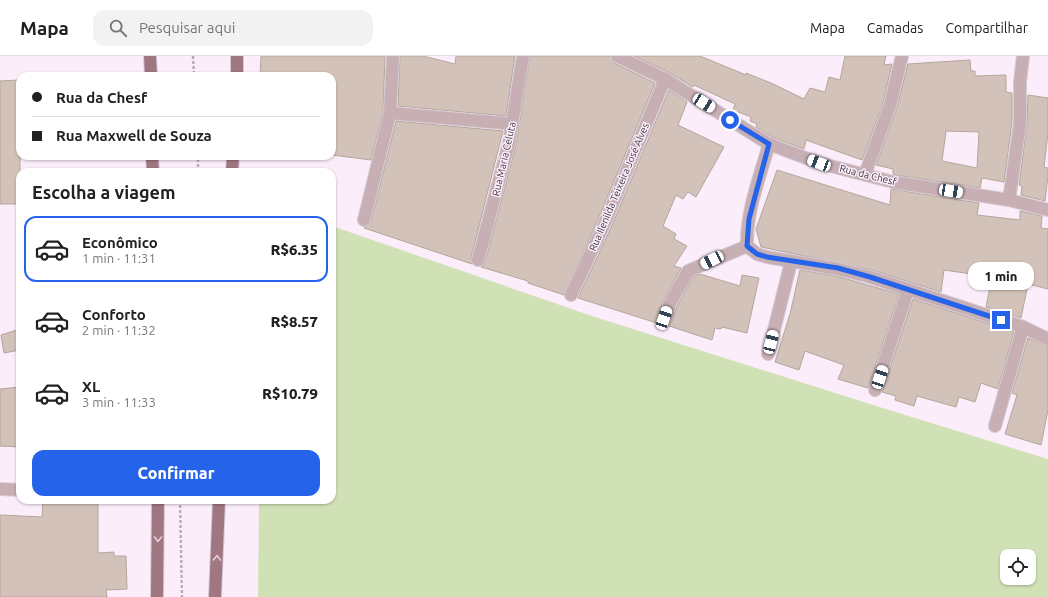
<!DOCTYPE html>
<html lang="pt">
<meta charset="utf-8">
<style>
:root{--surface:#fff;--page:#f2f2f2;--text:#202124;--muted:#757577;--line:#e0e0e0;--accent:#2563eb}
body{margin:0;font-family:Ubuntu,sans-serif;background:var(--page);color:var(--text);height:100vh;display:flex;flex-direction:column;font-size:15px;white-space:nowrap}
*{box-sizing:border-box;margin:0}
p{font-size:13px;color:var(--muted)}
.icon{flex:none;width:22px;height:22px;fill:none;stroke:currentColor;stroke-width:2;stroke-linecap:round;stroke-linejoin:round}
.map{position:relative;flex:1;overflow:hidden}
.side{position:absolute;left:16px;top:112px;width:320px;height:336px;display:flex;flex-direction:column;background:var(--surface);border-radius:12px;box-shadow:0 1px 3px #0004}
.side>*{flex:none}
.banner{position:absolute;left:16px;top:16px;width:320px;height:88px;border-radius:12px;box-shadow:0 1px 3px #0004;display:grid;align-content:center;height:88px;padding:0 16px;background:var(--surface)}
.fabs{position:absolute;left:1000px;top:493px;display:grid;gap:8px}
.fabs a{display:grid;place-items:center;width:36px;height:36px;border-radius:8px;background:var(--surface);box-shadow:0 1px 3px #0004;font-size:20px}
.end{position:absolute;width:18px;height:18px;margin:-9px;border:5px solid #2563eb;background:#fff;box-shadow:0 0 0 2px #fff}
.from{border-radius:50%}
.bubble{position:absolute;height:28px;border-radius:12px;background:var(--surface);box-shadow:0 1px 3px #0004;font-size:13px;font-weight:800;line-height:28px;text-align:center}
.car{position:absolute;width:12px;height:24px;margin:-12px -6px;border-radius:5px;box-shadow:0 0 3px 1px #0007;background:linear-gradient(#fff 24%,#345 0 40%,#fff 0 76%,#345 0 86%,#fff 0)}
.banner b{display:flex;align-items:center;gap:14px;height:38px;font-size:15px}
.banner b+b{border-top:1px solid var(--line)}
.banner i{width:10px;height:10px;background:var(--text)}
ul{padding:0;list-style:none}
li{display:flex;align-items:center;gap:12px;height:66px;margin:0 8px 6px;padding:0 8px;border:2px solid transparent;border-radius:12px}
li div{flex:1}
li b{display:block;font-size:15px}
li em{font-style:normal;font-weight:800}
li.selected{border-color:var(--accent)}
li>.icon{width:36px;height:36px;stroke-width:1.5}
h2{padding:0 16px;font-size:18px;line-height:48px}
.primary-button{display:flex;gap:8px;margin-top:auto;padding:8px 16px}
.primary-button a{flex:1;height:46px;border-radius:12px;background:var(--accent);color:#fff;font-size:16px;font-weight:800;line-height:46px;text-align:center}
header{display:flex;align-items:center;gap:24px;box-sizing:border-box;height:56px;padding:0 20px;background:var(--surface);border-bottom:1px solid var(--line)}
header strong{font-size:19px}
nav{display:flex;gap:22px;margin-inline-start:auto;font-size:14px}
.search{width:280px;height:36px;background:var(--page);display:flex;align-items:center;gap:10px;box-sizing:border-box;padding:0 14px;border-radius:12px;color:var(--muted);font-size:15px}
.map>svg:first-child{display:block}
</style>
<header>
<strong>Mapa</strong>
<div class="search"><svg class="icon" aria-label="search" viewBox="0 0 24 24"><circle cx="10" cy="10" r="6"/><path d="M15 15l6 6"/></svg>Pesquisar aqui</div>
<nav><a>Mapa</a><a>Camadas</a><a>Compartilhar</a></nav>
</header>
<div class="map">
<svg width="1048" height="541" viewBox="0 0 1048 541">
<rect width="100%" height="100%" fill="#fbedfa"/>
<path fill="#d1e1b6" fill-rule="evenodd" d="M332 170 595 261 873 349 1048 403V541H258L259 444H332ZM1007 500H1029V522H1007Z"/>
<g fill="#d3c2b9" stroke="#b5a59b" fill-rule="evenodd">
<path d="M261 0H385L383 56 371 104 332 99V20H260Z"/>
<path d="M400 0H423L455 8 456 0H515L506 60 398 50Z"/>
<path d="M530 0H610L614 7 655 27 596 168 564 239 528 227V225L481 211 485 206 516 89Z"/>
<path d="M634 0H700L746 19V17L771 27 804 43 810 32 825 36 829 21 840 24 845 0H886L884 9 892 8 883 47 862 104 806 84 804 93 772 81 756 71 757 68 750 65 751 61 733 54 735 48 694 29 693 31 668 16Z"/>
<path d="M970 4 971 15H975V20L1006 19V36L1012 37V66L1004 126 982 122 980 132 895 119 893 118V113L876 109 897 51 908 8ZM946 75 979 76 977 112 942 105Z"/>
<path d="M20 24V148H0V25Z"/>
<path d="M669 34 687 46 678 69 724 91 696 141 688 136 683 143 676 139 663 170 676 178 674 183 687 190 674 210 681 212 663 245 658 260 660 268 578 242 610 174Z"/>
<path d="M1028 39 1048 42V77L1044 111 1048 112V120L1045 145 1021 139 1022 130 1019 129 1027 68Z"/>
<path d="M396 65 503 75 471 202 472 208 364 172 371 166Z"/>
<path d="M777 114 890 149 891 133 979 147 977 159 1020 164V155L1042 160 1041 172 1048 173V233L1028 228 1021 262 986 251 992 221 944 214 941 236 872 214 761 191 756 173Z"/>
<path d="M800 214 836 220 899 238 868 332 838 323 844 309 805 295 799 314 775 306 790 258Z"/>
<path d="M700 218 740 230 742 219 759 222 747 277 722 271 721 273 715 272 712 284 666 269 672 265 677 250 693 221Z"/>
<path d="M913 243 1014 276 998 333 981 327 975 346 959 341 956 351 917 340 914 350 895 344 896 340 882 336Z"/>
<path d="M20 273V294L4 297 1 279Z"/>
<path d="M1028 282 1048 290V354L1041 389 1005 378 1017 339 1012 337Z"/>
<path d="M20 331V391L0 390V333Z"/>
<path d="M98 444V497L114 496V500H126L127 533 106 534 107 541H0V459L42 461 43 445Z"/>
</g>
<g fill="none" stroke-linecap="round" stroke-linejoin="round">
<defs>
<g id="minor">
<path d="M617 0 665 23 769 88 819 107 893 126 1009 144 1048 154"/>
<path d="M390 57 513 68"/>
<path d="M769 88C760 121 746 155 747 190L757 198 767 201 838 213 870 221 1023 271 1048 283"/>
<path d="M865 118 890 49 902 0"/>
<path d="M1009 144 1020 67V26L1023 0"/>
<path d="M364 164 390 57 393 0"/>
<path d="M478 204 509 87 523 0"/>
<path d="M571 239 603 171 665 23"/>
<path d="M665 262 670 247 688 215 747 190"/>
<path d="M768 298 791 206"/>
<path d="M875 334 908 234"/>
<path d="M995 370 1023 271"/>
<path d="M0 433 20 434"/>
</g>
<g id="primary">
<path d="M150 0 151 20"/>
<path d="M237 20V0"/>
<path d="M152 100 153 116"/>
<path d="M232 116 233 100"/>
<path d="M157 541 158 444"/>
<path d="M215 541 219 444"/>
</g>
</defs>
<use href="#minor" stroke="#d5c9d4" stroke-width="14"/>
<use href="#primary" stroke="#d5c9d4" stroke-width="14"/>
<g stroke="#b9aeb8" stroke-width="2.5" stroke-dasharray="3 2" stroke-linecap="butt">
<path d="M193 0 194 20"/>
<path d="M198 116V100"/>
<path d="M180 444 182 541"/>
</g>
<use href="#minor" stroke="#c7afb4" stroke-width="12"/>
<use href="#primary" stroke="#a07680" stroke-width="12"/>
</g>
<defs><path id="oneway-chevron" d="M-2-3.5L2.5 0L-2 3.5" fill="none" stroke-width="1.6" stroke-linecap="round" stroke-linejoin="round"/></defs>
<g stroke="#e4cfdc">
<use href="#oneway-chevron" transform="translate(158 483) rotate(91)"/>
<use href="#oneway-chevron" transform="translate(217 502) rotate(-88)"/>
</g>
<g fill="none" stroke-linecap="round" stroke-linejoin="round">
<path stroke="#2563eb" stroke-width="5" d="M730 64 769 88 749 163 747 190 757 198 767 201 838 212 870 221 1001 264"/>
</g>
<g text-anchor="middle" dominant-baseline="central" stroke-width="3" stroke-linejoin="round" paint-order="stroke">
<g font-size="10" fill="#3d383d" stroke="#fbedfa">
<text transform="translate(504 103) rotate(-77)">Rua Maria Celuta</text>
<text transform="translate(868 119) rotate(14)">Rua da Chesf</text>
<text transform="translate(619 131) rotate(-67)">Rua Ilenilda Teixeira José Alves</text>
</g>
</g>
</svg>
<div class="fabs">
<a><svg class="icon" aria-label="locate" viewBox="0 0 24 24"><circle cx="12" cy="12" r="6"/><path d="M12 2v4M12 18v4M2 12h4M18 12h4"/></svg></a>
</div>
<i class="end from" style="left:730px;top:64px"></i>
<i class="end" style="left:1001px;top:264px"></i>
<div class="bubble" style="left:968px;top:206px;width:66px">1 min</div>
<i class="car" style="left:704px;top:47px;rotate:122deg"></i>
<i class="car" style="left:819px;top:107px;rotate:291deg"></i>
<i class="car" style="left:951px;top:135px;rotate:99deg"></i>
<i class="car" style="left:712px;top:204px;rotate:244deg"></i>
<i class="car" style="left:664px;top:262px;rotate:19deg"></i>
<i class="car" style="left:771px;top:286px;rotate:14deg"></i>
<i class="car" style="left:880px;top:321px;rotate:19deg"></i>
<div class="banner">
<b><i class="from"></i>Rua da Chesf</b>
<b><i></i>Rua Maxwell de Souza</b>
</div>
<section class="side">
<h2>Escolha a viagem</h2>
<ul>
<li class="selected"><svg class="icon" aria-label="car" viewBox="0 0 24 24"><path d="M5 17H2v-5l4-1 3-4h7l3 4 3 1v5h-3M9 17h6M6 11h13"/><circle cx="7" cy="17" r="2"/><circle cx="17" cy="17" r="2"/></svg><div><b>Econômico</b><p>1 min · 11:31</p></div><em>R$6.35</em></li>
<li><svg class="icon" aria-label="car" viewBox="0 0 24 24"><path d="M5 17H2v-5l4-1 3-4h7l3 4 3 1v5h-3M9 17h6M6 11h13"/><circle cx="7" cy="17" r="2"/><circle cx="17" cy="17" r="2"/></svg><div><b>Conforto</b><p>2 min · 11:32</p></div><em>R$8.57</em></li>
<li><svg class="icon" aria-label="car" viewBox="0 0 24 24"><path d="M5 17H2v-5l4-1 3-4h7l3 4 3 1v5h-3M9 17h6M6 11h13"/><circle cx="7" cy="17" r="2"/><circle cx="17" cy="17" r="2"/></svg><div><b>XL</b><p>3 min · 11:33</p></div><em>R$10.79</em></li>
</ul>
<div class="primary-button"><a>Confirmar</a></div>
</section>
</div>
